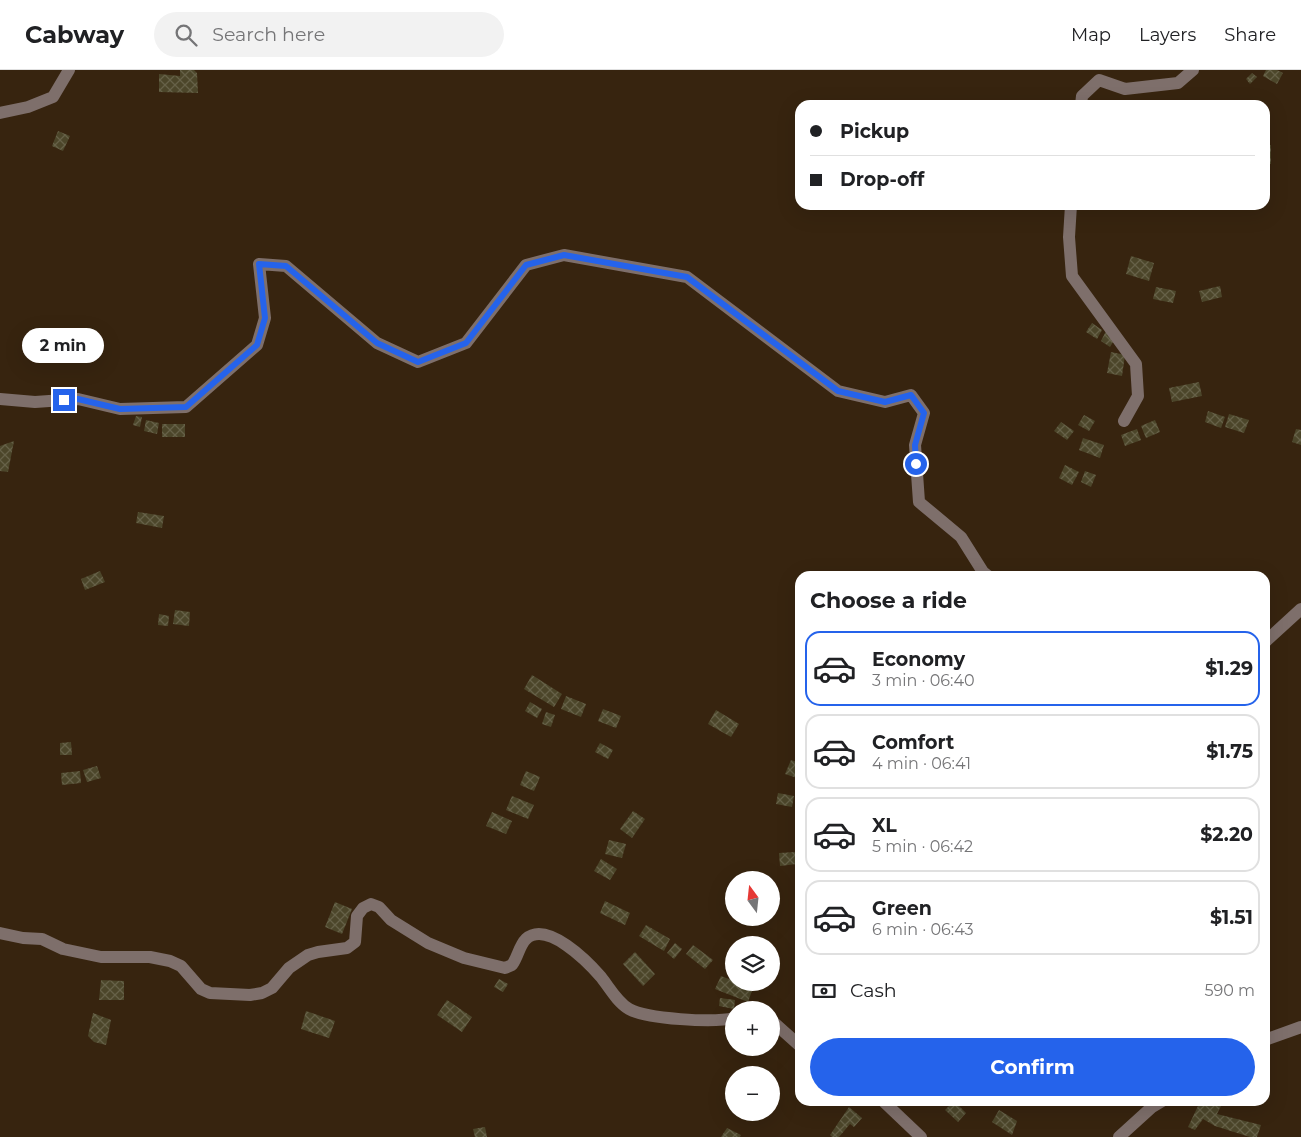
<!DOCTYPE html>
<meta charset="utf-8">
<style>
:root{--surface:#fff;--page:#f2f2f2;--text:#202124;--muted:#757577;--line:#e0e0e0;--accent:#2563eb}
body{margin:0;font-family:Montserrat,sans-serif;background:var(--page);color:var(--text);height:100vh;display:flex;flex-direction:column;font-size:19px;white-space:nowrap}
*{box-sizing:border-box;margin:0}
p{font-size:16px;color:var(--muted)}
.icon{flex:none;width:28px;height:28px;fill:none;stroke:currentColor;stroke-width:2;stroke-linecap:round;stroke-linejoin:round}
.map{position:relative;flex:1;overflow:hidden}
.drawer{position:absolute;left:795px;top:501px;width:475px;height:535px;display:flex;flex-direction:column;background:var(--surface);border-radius:15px;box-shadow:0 5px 20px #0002}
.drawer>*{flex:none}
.hud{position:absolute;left:795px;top:30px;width:475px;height:110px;border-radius:15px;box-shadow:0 5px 20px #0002;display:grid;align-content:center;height:110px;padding:0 15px;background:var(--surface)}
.needle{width:32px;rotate:345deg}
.buttons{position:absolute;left:725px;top:801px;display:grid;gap:10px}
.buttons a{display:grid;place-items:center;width:55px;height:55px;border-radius:50%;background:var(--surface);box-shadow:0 5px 20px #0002;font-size:25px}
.end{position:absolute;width:22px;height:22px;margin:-11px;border:6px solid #2563eb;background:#fff;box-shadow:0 0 0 2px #fff}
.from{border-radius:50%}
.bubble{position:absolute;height:35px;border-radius:18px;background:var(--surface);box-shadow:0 5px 20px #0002;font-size:16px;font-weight:700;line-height:35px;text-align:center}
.hud b{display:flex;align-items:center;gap:18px;height:48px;font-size:19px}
.hud b+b{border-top:1px solid var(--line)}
.hud i{width:12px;height:12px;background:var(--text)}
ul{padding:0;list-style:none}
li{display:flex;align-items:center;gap:15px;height:75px;margin:0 10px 8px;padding:0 5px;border:2px solid var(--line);border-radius:15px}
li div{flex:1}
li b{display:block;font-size:19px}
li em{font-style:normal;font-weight:700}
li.selected{border-color:var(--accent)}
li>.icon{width:45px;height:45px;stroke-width:1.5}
h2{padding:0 15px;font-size:22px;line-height:60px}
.pay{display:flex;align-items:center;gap:12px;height:55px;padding:0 15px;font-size:19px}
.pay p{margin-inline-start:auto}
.action{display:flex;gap:10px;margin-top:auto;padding:10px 15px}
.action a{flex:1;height:58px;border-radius:30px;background:var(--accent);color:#fff;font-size:20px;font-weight:700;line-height:58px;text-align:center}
header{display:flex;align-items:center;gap:30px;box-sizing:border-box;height:70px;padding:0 25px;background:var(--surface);border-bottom:1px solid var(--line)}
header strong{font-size:24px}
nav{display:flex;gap:28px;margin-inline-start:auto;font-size:18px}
.search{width:350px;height:45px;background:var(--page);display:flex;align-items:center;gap:12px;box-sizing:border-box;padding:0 18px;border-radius:28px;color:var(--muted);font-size:19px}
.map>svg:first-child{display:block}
</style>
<header>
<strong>Cabway</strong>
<div class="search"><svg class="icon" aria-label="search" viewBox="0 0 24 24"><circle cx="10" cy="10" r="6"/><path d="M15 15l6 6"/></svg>Search here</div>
<nav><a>Map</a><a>Layers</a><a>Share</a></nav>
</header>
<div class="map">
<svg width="1301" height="1067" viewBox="0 0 1301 1067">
<defs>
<pattern id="building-cross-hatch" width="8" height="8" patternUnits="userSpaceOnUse" patternTransform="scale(1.25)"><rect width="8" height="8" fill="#4c462a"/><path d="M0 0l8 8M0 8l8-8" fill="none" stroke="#666148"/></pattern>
</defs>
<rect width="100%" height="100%" fill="#37240f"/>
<g fill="url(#building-cross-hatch)">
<path d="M180 0H194L197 3 198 23 159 22V4L180 6Z"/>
<path d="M1266 0H1277L1283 3 1277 14 1263 6Z"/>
<path d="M1252 3 1257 7 1250 14 1246 9Z"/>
<path d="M58 61 70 66 63 81 52 76Z"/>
<rect x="1265" y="75" width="6" height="19"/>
<path d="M1131 186 1154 193 1149 211 1126 204Z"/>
<path d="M1220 216 1222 227 1202 232 1199 221Z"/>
<path d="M1156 217 1176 221 1173 233 1153 229Z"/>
<path d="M1092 253 1102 260 1097 269 1086 262Z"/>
<path d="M1106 261 1116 267 1110 277 1101 271Z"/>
<path d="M1111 282 1125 285 1122 306 1107 303Z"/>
<path d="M1199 312 1202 326 1172 332 1169 318Z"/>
<path d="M1208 341 1225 347 1221 358 1205 352Z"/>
<path d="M1229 344 1249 350 1244 363 1225 357Z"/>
<path d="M1084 345 1095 351 1089 361 1078 355Z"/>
<path d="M136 346 142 347 140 357 133 355Z"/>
<path d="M146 350 159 353 157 364 144 361Z"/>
<path d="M1155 350 1160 362 1146 368 1141 356Z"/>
<path d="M1061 352 1074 361 1067 370 1054 361Z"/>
<rect x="162" y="354" width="23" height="13"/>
<path d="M1137 359 1141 370 1125 376 1121 365Z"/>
<path d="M1296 359 1301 360V375L1292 372Z"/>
<path d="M1083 368 1104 375 1100 388 1079 380Z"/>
<path d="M14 371 8 402 0 401V376Z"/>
<path d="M1065 395 1079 402 1072 415 1059 408Z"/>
<path d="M1085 401 1096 405 1091 417 1081 412Z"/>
<path d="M138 442 164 446 162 458 136 453Z"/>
<path d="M100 501 105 512 85 520 81 509Z"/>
<path d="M175 540 190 542 189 556 173 554Z"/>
<path d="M159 544 169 546 168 556 158 555Z"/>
<path d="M532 605 562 624 554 637 524 619Z"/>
<path d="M566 626 586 634 581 647 561 639Z"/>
<path d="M530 632 542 639 537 648 525 641Z"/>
<path d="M603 639 621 646 616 658 598 651Z"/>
<path d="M716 640 739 654 731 667 708 654Z"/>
<path d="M546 642 555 645 551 657 542 654Z"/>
<path d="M71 672 72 685H60V673Z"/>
<path d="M600 673 613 680 608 689 595 682Z"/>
<path d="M791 690 800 693V709L785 704Z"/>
<path d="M97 696 101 708 87 712 83 700Z"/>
<path d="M80 701 81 713 62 715 61 703Z"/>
<path d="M526 701 540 707 534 721 520 715Z"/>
<path d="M778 723 794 726 792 737 776 734Z"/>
<path d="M512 726 534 735 528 749 506 740Z"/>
<path d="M633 741 645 749 632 768 620 759Z"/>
<path d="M492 742 512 751 506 764 486 756Z"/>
<path d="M609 770 626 774 622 788 605 784Z"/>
<path d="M795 782 797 794 780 796 779 783Z"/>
<path d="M601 789 617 799 610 810 594 801Z"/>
<path d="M605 831 630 843 625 855 600 843Z"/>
<path d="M335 832 352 839 342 864 325 857Z"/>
<path d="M646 855 670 869 664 881 639 866Z"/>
<path d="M675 873 682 879 674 889 667 883Z"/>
<path d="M693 875 713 890 705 899 686 884Z"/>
<path d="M635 882 655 904 643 916 623 894Z"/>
<path d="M721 906 734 911V912H739L753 918 748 932 715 919Z"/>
<path d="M499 909 508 914 503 922 494 917Z"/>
<path d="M101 910 124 911V930H99Z"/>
<path d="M720 928 735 930 734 939 719 936Z"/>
<path d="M447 930 472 947 462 962 437 945Z"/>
<path d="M306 941 335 951 329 968 301 959Z"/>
<path d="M93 943 111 950 106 975 94 972 88 966Z"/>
<path d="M954 1031 966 1043 958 1052 945 1040Z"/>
<path d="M1198 1036H1221L1217 1044 1261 1055 1257 1067H1250L1215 1056 1203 1049 1195 1060 1188 1057Z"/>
<path d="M849 1037 862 1048 854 1057 850 1054 839 1067H832L830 1065Z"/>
<path d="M999 1040 1017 1051 1012 1065 992 1052Z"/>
<path d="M485 1057 487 1067H475L473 1059Z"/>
<path d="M727 1058 741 1065 740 1067H721Z"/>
</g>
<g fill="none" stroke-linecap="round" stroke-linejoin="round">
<g stroke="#7e6f6b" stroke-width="12">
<path d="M1081 35 1082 26 1099 10 1125 19 1178 13 1193 0"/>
<path d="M0 43 28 37 53 27 69 0"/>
<path d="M1071 135 1069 167 1072 206 1136 294 1138 326 1124 351"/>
<path d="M0 329 35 332 78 329 120 339 186 337 257 275 265 248 259 194 286 196 377 273 418 292 466 273 526 195 564 185 687 207 838 321 885 332 911 325 924 343 915 375 919 432 961 467 983 502 988 506"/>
<path d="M1265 572 1301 539"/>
<path d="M0 863 23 868 42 869 63 879 101 887H150L170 891 181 896 201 919 210 923 250 925 262 923 272 918 289 898 308 885 318 882 347 878 355 872 357 846 363 838 371 834 379 837 391 850 428 873 464 888 505 898 512 895C518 887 519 876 526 869 547 850 588 892 601 907 609 917 617 932 629 939 646 949 714 953 734 948"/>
<path d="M771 950 800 976"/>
<path d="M1265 970 1301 957"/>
<path d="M883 1031 921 1067"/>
<path d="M1119 1067 1152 1037 1162 1031"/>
</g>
</g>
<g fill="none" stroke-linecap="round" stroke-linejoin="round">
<path stroke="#2563eb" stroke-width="6" d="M64 330 78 329 120 339 186 337 257 275 265 248 259 194 286 196 377 273 418 292 466 273 526 195 564 185 687 207 838 321 885 332 911 325 924 343 915 375 916 394"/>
</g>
</svg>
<div class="buttons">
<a><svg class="needle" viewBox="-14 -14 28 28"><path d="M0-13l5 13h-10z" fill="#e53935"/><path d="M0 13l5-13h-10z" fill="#757577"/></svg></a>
<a><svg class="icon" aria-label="layers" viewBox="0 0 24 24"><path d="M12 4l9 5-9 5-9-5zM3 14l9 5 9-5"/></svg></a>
<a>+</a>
<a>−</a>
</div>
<i class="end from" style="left:916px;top:394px"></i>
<i class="end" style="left:64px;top:330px"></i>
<div class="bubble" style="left:22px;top:258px;width:82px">2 min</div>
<div class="hud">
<b><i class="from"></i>Pickup</b>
<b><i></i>Drop-off</b>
</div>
<section class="drawer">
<h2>Choose a ride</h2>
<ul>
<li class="selected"><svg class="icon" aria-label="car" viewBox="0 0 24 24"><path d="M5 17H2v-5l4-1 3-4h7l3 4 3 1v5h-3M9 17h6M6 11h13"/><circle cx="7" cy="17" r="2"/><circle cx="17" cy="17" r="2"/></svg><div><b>Economy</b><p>3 min · 06:40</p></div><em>$1.29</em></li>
<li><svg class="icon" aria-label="car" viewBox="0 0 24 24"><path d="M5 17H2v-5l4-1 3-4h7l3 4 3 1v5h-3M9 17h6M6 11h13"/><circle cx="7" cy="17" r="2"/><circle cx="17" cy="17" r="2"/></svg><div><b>Comfort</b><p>4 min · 06:41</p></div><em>$1.75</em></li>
<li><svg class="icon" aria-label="car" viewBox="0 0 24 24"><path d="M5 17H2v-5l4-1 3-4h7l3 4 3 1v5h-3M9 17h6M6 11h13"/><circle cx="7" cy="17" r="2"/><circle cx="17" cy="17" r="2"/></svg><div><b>XL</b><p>5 min · 06:42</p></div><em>$2.20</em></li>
<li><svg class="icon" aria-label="car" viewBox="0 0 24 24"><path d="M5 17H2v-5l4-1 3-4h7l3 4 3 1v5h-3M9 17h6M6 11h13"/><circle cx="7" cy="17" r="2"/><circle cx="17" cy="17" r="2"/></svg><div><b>Green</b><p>6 min · 06:43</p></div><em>$1.51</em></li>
</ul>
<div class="pay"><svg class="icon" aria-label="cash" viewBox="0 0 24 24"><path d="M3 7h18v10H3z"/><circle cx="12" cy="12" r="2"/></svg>Cash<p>590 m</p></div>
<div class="action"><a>Confirm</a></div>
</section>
</div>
